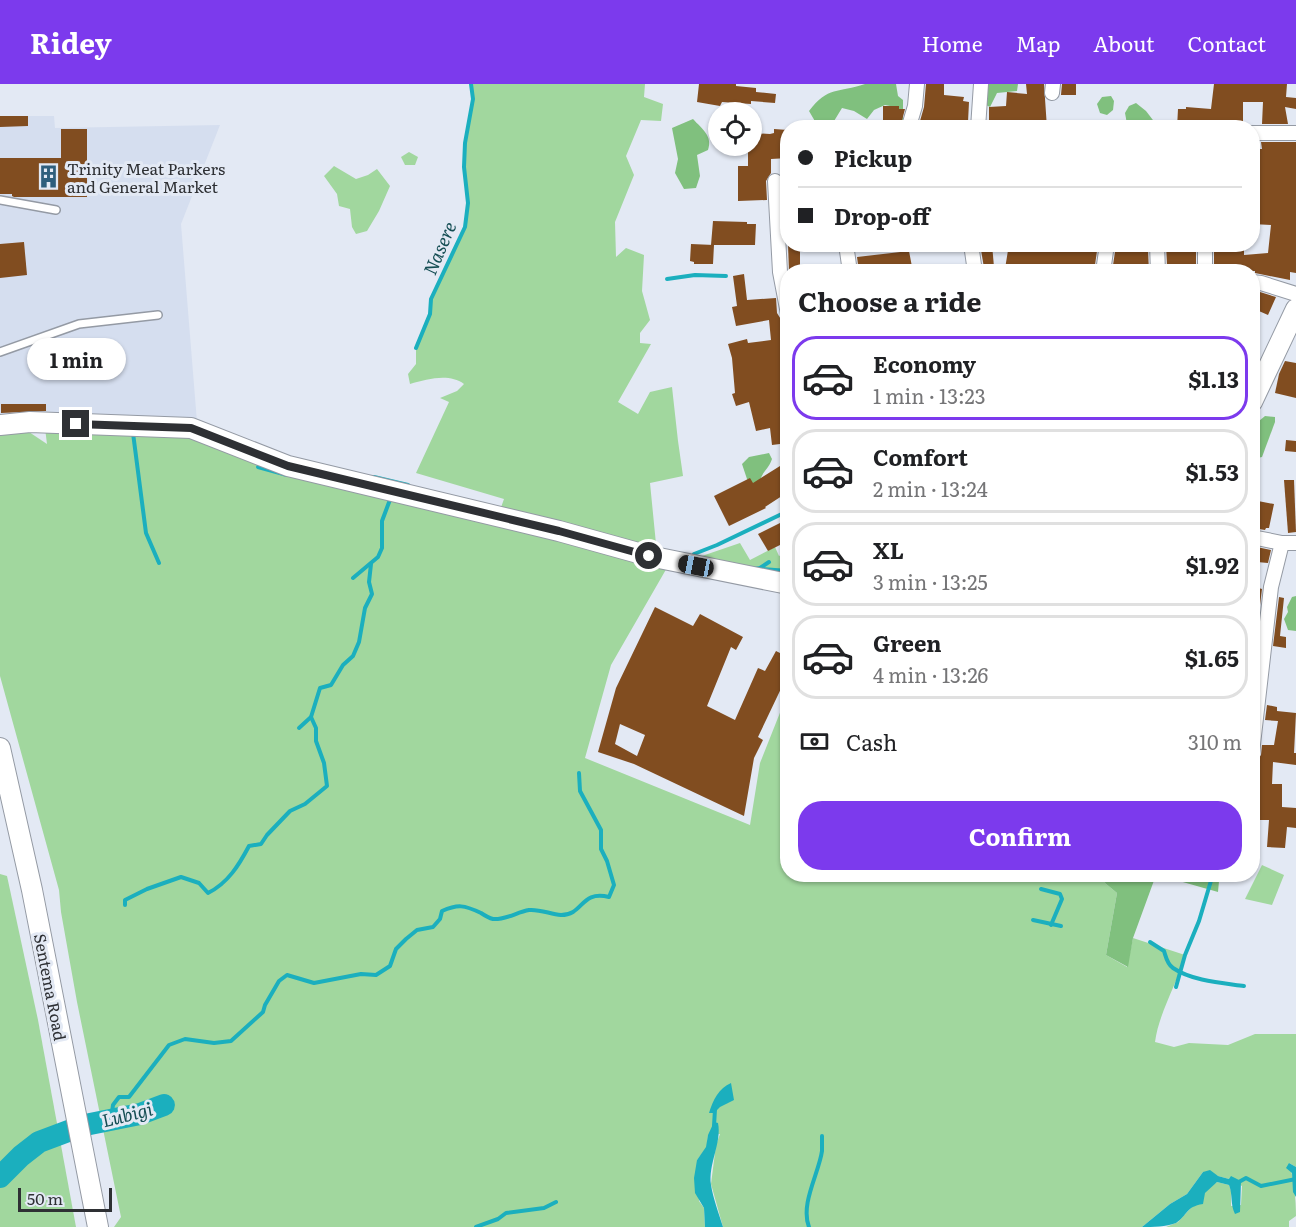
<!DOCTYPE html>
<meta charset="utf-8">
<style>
:root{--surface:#fff;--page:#f6f6f6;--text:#202124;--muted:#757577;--line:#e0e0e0;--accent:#7c3aed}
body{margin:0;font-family:Literata,serif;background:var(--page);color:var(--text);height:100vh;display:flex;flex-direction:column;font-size:22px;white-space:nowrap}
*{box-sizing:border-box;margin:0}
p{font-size:20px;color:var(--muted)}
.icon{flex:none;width:33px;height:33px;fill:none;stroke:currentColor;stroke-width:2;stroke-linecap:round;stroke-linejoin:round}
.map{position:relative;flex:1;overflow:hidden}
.side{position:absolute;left:780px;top:180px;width:480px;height:618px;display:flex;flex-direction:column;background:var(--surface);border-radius:24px;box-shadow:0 2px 4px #0004}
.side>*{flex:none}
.hud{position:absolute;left:780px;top:36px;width:480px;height:132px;border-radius:24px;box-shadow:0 2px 4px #0004;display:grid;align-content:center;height:132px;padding:0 18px;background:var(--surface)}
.buttons{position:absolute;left:708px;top:18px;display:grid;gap:12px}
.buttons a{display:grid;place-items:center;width:54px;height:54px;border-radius:50%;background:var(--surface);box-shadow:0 2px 4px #0004;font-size:30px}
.scale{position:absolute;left:18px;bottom:15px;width:94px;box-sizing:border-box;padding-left:6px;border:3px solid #2e3034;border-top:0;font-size:16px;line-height:21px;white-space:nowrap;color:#2e3034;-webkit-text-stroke:4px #e3e9f4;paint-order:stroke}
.end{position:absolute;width:27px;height:27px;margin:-14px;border:8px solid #2e3034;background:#fff;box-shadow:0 0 0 3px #fff}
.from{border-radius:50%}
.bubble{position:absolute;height:42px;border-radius:21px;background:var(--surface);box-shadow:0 2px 4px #0004;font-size:20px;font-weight:700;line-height:42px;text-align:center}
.car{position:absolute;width:18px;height:36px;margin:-18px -9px;border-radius:8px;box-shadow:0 0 4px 2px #0007;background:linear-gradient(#222 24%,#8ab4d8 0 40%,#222 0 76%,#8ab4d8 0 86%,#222 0)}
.hud b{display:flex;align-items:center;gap:21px;height:57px;font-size:22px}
.hud b+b{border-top:2px solid var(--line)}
.hud i{width:15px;height:15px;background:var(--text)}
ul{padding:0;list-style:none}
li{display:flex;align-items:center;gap:18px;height:84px;margin:0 12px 9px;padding:0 6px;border:3px solid var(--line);border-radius:24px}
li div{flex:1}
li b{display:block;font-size:22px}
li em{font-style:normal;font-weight:700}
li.on{border-color:var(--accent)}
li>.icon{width:54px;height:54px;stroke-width:1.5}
h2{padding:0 18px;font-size:27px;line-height:72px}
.pay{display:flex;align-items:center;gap:15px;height:66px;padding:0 18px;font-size:22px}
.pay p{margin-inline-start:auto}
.button{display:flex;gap:12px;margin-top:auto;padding:12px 18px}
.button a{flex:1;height:69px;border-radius:24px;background:var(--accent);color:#fff;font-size:24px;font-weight:700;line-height:69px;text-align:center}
header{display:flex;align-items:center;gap:36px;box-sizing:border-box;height:84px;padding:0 30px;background:var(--accent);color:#fff}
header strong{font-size:28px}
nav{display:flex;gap:33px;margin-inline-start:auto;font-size:21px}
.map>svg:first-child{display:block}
</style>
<header>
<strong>Ridey</strong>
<nav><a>Home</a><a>Map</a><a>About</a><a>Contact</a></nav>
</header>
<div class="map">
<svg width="1296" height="1143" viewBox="0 0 1296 1143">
<rect width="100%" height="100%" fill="#e3e9f4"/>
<path fill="#d5deef" d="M0 32H54L55 44 220 41 181 140 197 338 0 339Z"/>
<g fill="#a1d79e">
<path d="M471 0H645L644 13 663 20 661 37 641 36 626 72 634 91 615 138 616 173 626 164 644 171 642 207 650 236 640 249V259L651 260 618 318 638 330 650 308 672 303 678 357 683 392 650 399 657 470 499 429 504 415 416 389 449 318 440 314 457 307 464 300C449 289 428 295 410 300L408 290 416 280V264L430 230 431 215 465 143 468 119 464 83 465 59 473 15Z"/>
<path d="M409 68 418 73 415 81H405L401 73Z"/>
<path d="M334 82 356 95 368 91 377 85 390 102 379 127 367 147 356 150 352 143 350 125 339 122 337 110 324 92Z"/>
<path d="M23 344 47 360 45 344 176 351 196 355 668 482 611 581 585 674 750 741 760 679 787 611 788 790 1106 791 1105 799 1117 809 1106 871 1127 883 1133 854 1185 871C1177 901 1159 928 1155 958L1174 963 1189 959 1228 961 1255 950H1296V1083L1289 1079C1294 1094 1296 1116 1296 1132L1289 1137V1143H1166L1178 1138 1210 1103 1217 1098 1229 1101 1231 1107V1122L1241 1121 1242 1102 1229 1095 1203 1088 1187 1110 1170 1120 1142 1143H723L711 1100 716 1061 720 1050 708 1051 707 1063 697 1076 699 1117 704 1124 705 1143H114L121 1133 77 918 61 828 59 806 0 592V345Z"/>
<path d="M740 459 750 476 775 463 779 472 787 468V495L700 475 702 472Z"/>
<path d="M1262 781 1284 791 1272 821 1245 815Z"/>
<path d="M0 790 7 792 38 936 76 1143H0Z"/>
</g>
<g fill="#80c07e">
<path d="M865 0H896L898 12 903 16V42L900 43 895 23 885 21 874 26 867 35 854 27 842 24 831 42 816 39 809 27C828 2 838 9 865 0Z"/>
<path d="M980 0H1018L1017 7 997 9 990 23 982 19Z"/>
<path d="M1111 12 1114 17 1113 26 1107 31 1100 29 1097 20 1102 13Z"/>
<path d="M1136 19 1146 27 1156 40 1154 43H1133L1127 40 1125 29 1129 22Z"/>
<path d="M693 35C702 45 713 52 708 66L697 71 700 92 696 104 684 105 675 89 678 75 672 44Z"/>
<path d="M1265 332 1275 333V338L1262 373 1253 375V342Z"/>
<path d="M769 369 772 375C768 387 760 388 759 403L755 405 747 395 742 380 749 373Z"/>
<path d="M1296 512V547L1288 546 1284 535 1288 528 1287 523 1292 513Z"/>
<path d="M1106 791H1156L1133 854 1128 883 1106 871 1117 809 1105 799Z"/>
<path d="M1158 791H1214L1219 797 1218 808Z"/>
</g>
<g fill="#1bafbe">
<path d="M731 999 734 1016 720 1023 714 1029H709C713 1016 719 1004 731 999Z"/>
<path d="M714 1038 718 1039C722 1059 708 1080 711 1101 713 1114 719 1130 723 1143H705L704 1124 695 1109 694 1094 697 1076 706 1063 708 1051Z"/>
<path d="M1289 1079 1296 1083V1113L1293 1108 1292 1089 1286 1084Z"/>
<path d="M1210 1086 1218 1092 1229 1095 1231 1092 1241 1097 1240 1128 1235 1130C1230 1120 1233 1111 1229 1101L1217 1098 1205 1109 1203 1120C1185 1123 1188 1131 1176 1139 1166 1143 1153 1143 1142 1143L1170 1120 1187 1110 1203 1088Z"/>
</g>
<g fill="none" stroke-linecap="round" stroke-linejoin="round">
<g stroke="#1bafbe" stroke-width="4">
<path d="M667 195 695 191 726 192"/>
<path d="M416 264 430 230 431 215 465 143 468 119 464 83 465 59 473 15 471 0"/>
<path d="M133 349 146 449 159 479"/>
<path d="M258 383 287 391"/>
<path d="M374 393 408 401"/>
<path d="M692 473 694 470 717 461 788 427"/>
<path d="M754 485 760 484 769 478"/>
<path d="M761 485 788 487"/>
<path d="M353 494 378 473 382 464V437L391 413"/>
<path d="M299 644 311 633 320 604 331 601 343 581 353 572 359 558 365 524 372 510 369 498 371 480"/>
<path d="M1041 805 1060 810 1062 815 1051 841"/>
<path d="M125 821V816L147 805 181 793 199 799 208 809C228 799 239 781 249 762L261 760 267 751 290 727 305 720 327 702 324 679 316 657V644L311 633"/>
<path d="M1033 836 1061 842"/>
<path d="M1150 858 1164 867C1166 873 1167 880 1173 884 1192 897 1223 899 1244 902"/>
<path d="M1176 903 1185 871 1199 837 1213 790"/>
<path d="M111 1036 113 1021 119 1013H129L169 961 185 955 214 959 231 957 263 928 265 921 279 897 287 891 314 899 361 890 376 891 390 882 396 865 406 855 417 846 433 843 440 835 442 827C458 820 464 821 481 829 484 831 489 834 493 835 506 836 517 828 529 826 540 825 550 830 561 831 584 831 580 806 609 813L614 801 607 777 601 765V746L580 707 579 689"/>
<path d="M714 1042 715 1025"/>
<path d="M1237 1099 1246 1094 1261 1102 1296 1095"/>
<path d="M476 1143 498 1135 506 1129 544 1124 556 1118"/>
<path d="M809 1143C800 1120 819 1089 822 1067 822 1062 822 1057 822 1052"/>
</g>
<g stroke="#1bafbe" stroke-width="22">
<path d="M90 1040 140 1030 164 1021"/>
<path d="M0 1093 21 1072 39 1058 71 1046"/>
</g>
</g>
<g fill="#814d20" fill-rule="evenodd">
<path d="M699 0H736V2L756 4V8L776 10 775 19 751 17V20L722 18 720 22 697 18Z"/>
<path d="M926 0H944V11L964 13 963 17 969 18 968 38 944 36V38H939V44H918L924 23Z"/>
<path d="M1026 0H1044L1047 44H993L992 39H989V23L1006 22 1007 8 1027 10Z"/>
<path d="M1062 0H1076V11H1061Z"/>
<path d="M1214 0H1287L1286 13 1296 14V25L1285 23 1288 40H1262L1263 18H1243V42L1177 44 1178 25H1186V23L1211 25Z"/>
<path d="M883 22H899V25H905L900 44H883Z"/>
<path d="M0 32H28V42L0 43Z"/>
<path d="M61 45H87V113H14L12 112V110H0V74H61Z"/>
<path d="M774 45 788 46V74L771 75V89L766 97 767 116 738 117V82H748V62H752V49L770 50 774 49Z"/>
<path d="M1261 58H1296V189L1290 188V196L1255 189V187L1214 188V160H1230V165L1244 164V171L1268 169 1271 141 1252 140V65H1262Z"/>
<path d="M713 137 747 138V140H756L755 161H711Z"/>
<path d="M24 158 27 191 0 194V160Z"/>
<path d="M691 160 714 161 713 180H694V178L690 177Z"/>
<path d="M788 160H800V188H789Z"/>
<path d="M980 160H992L994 183 984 184Z"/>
<path d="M1009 160H1098L1094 188H1026V185L1008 187V185H1005Z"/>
<path d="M1166 160H1196V185L1191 186 1190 188H1181L1180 180 1167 181Z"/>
<path d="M1116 161 1148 165 1149 188H1112Z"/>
<path d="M909 167 913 188H898V186L859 188 857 173Z"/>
<path d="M744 190 747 216 776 214 777 229 782 237 788 263V359L772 361 770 344 756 347 749 318 736 322 732 310 735 309 732 274 728 260 747 255 748 259 771 256 769 236 736 242 732 223 737 222 733 192Z"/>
<path d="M1260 208 1276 213 1268 231 1252 224V211L1258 213Z"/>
<path d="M1285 277 1296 279V314L1275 309 1279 290Z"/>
<path d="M1 320H46V327L1 329Z"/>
<path d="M1286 356 1296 357V368L1285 367Z"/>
<path d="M788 377V408L765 423 766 424 729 442 714 412 750 394 753 399Z"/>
<path d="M1284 396H1294L1296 448 1288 449Z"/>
<path d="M1258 417 1274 420 1269 444H1266L1265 446 1253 444Z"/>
<path d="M788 435V457L768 467 758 450Z"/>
<path d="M1252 462 1271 466 1268 479 1257 478V475L1256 481 1252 480Z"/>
<path d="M1252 502 1262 505 1255 561H1252Z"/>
<path d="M1279 513 1284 514 1280 552 1286 553V564L1273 562Z"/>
<path d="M655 523 693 542 700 530 743 553 736 566 731 563 707 622 735 636 758 584 765 587 776 567 788 573V590L758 653 763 656 754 674 744 732 634 680 598 668 616 604ZM620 640 645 651 637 672 615 660Z"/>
<path d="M1267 621 1277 623V627L1296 629 1294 669H1296V681L1273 678 1272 700H1282V723L1296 724V744L1287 743 1285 764 1267 763 1269 736H1252L1254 685H1256L1257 677 1261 671 1262 661H1274L1278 637 1265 636Z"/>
</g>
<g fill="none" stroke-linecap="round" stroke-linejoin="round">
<defs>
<g id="lane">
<path d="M0 116 56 126"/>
<path d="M0 268 79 240 158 231"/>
</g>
<g id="street">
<path d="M1052 9 1053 0"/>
<path d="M909 42 915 22 917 0"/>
<path d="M978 44 981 0"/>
<path d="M1252 49H1296"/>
<path d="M775 97 780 188 788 230"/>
<path d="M846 160 850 188"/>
<path d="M971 160 975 188"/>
<path d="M1157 160 1158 188"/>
<path d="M1205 160V188"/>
<path d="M1103 188 1107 160"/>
<path d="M1252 198 1261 199 1296 210"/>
<path d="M1252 453 1282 459H1296"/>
<path d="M1252 669 1271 503 1282 459"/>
</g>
<g id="secondary">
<path d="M1252 318 1296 225"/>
<path d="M0 341 30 338 191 344 288 382 559 447 649 472 788 500"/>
<path d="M0 664 32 806 98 1143"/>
</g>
</defs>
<use href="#lane" stroke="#949aa4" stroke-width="10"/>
<use href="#street" stroke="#949aa4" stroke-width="16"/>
<use href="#secondary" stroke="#949aa4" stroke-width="22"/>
<use href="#lane" stroke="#fff" stroke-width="7"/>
<use href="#street" stroke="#fff" stroke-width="14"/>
<use href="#secondary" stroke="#fff" stroke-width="20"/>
</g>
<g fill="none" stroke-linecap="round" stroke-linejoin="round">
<path stroke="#2e3034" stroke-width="8" d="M76 340 191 344 288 382 559 447 649 472"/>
</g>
<defs>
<symbol id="building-bare" viewBox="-9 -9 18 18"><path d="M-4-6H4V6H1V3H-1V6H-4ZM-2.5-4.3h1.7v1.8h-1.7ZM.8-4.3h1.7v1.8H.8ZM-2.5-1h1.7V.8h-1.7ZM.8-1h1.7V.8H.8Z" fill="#2e5e7c" stroke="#e3e9f4" stroke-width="2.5" paint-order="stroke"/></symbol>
</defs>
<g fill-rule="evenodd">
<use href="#building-bare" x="32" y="76" width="33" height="33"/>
</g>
<g text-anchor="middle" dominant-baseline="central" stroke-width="6" stroke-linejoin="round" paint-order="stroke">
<g font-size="16" fill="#2e3034" stroke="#e3e9f4" text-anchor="start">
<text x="67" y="84">Trinity Meat Parkers<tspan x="67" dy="18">and General Market</tspan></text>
</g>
<g font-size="16" fill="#2e3034" stroke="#e3e9f4">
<text transform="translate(51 903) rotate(79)">Sentema Road</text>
</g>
<g font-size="18" font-style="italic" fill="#144d53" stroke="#e3e9f4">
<text transform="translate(439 164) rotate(-67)">Nasere</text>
<text transform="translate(127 1030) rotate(-14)">Lubigi</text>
</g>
</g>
</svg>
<div class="buttons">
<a><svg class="icon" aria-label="locate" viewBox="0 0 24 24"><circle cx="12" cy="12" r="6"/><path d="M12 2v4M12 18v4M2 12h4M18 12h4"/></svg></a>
</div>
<div class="scale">50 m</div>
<i class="end from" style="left:649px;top:472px"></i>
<i class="end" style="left:76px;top:340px"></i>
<div class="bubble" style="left:27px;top:254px;width:99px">1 min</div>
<i class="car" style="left:696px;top:482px;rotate:281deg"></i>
<div class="hud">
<b><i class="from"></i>Pickup</b>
<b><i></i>Drop-off</b>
</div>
<section class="side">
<h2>Choose a ride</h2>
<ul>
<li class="on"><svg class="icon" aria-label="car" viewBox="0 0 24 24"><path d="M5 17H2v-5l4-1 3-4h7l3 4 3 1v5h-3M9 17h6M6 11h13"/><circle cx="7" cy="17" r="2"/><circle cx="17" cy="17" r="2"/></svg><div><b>Economy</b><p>1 min · 13:23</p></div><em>$1.13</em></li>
<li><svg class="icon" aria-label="car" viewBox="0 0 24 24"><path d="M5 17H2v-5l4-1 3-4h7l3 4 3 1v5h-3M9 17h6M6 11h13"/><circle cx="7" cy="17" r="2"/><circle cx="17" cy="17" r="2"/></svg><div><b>Comfort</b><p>2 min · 13:24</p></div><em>$1.53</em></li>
<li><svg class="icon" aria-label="car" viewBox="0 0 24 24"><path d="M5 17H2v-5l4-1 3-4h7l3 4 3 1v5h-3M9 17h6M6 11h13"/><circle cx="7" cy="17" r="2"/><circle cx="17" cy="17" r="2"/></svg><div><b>XL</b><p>3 min · 13:25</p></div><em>$1.92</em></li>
<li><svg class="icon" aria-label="car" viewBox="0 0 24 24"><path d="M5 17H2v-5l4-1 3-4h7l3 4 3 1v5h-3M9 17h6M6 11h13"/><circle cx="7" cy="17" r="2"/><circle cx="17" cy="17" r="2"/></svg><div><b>Green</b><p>4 min · 13:26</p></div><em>$1.65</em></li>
</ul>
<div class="pay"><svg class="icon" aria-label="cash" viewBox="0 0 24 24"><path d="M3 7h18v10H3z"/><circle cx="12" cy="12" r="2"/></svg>Cash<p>310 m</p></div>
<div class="button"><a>Confirm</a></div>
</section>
</div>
